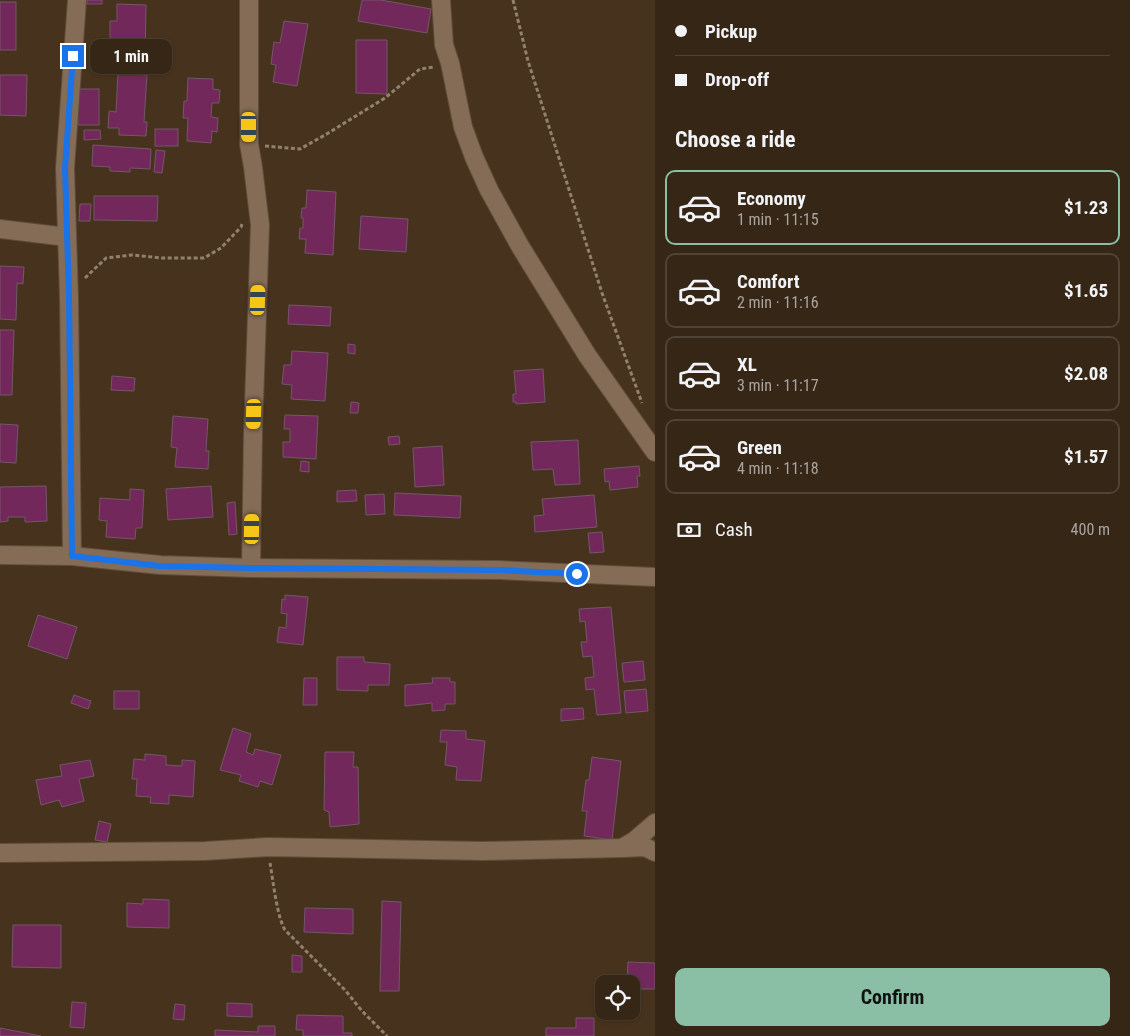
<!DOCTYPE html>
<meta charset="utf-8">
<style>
:root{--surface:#352616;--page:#3d2e1f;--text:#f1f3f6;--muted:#aaa5a1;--line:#4f4335;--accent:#8abfa5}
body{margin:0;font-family:"Roboto Condensed",sans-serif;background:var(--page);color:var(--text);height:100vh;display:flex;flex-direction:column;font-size:19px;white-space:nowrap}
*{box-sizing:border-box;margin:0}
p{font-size:16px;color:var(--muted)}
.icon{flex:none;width:28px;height:28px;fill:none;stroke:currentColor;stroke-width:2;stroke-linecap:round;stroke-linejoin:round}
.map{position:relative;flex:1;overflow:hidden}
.details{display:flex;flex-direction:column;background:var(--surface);width:475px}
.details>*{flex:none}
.top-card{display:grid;align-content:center;height:110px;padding:0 20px;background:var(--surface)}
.fabs{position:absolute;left:595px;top:975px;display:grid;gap:10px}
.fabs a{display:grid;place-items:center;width:45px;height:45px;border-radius:10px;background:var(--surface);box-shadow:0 1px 4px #0004,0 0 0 1px var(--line);font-size:25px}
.end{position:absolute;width:22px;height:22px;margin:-11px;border:6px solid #1a73e8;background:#fff;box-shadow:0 0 0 2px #fff}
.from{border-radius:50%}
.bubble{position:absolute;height:35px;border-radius:10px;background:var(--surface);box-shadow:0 1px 4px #0004,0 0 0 1px var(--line);font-size:16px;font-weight:700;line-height:35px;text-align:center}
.car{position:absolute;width:15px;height:30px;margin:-15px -8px;border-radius:6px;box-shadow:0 0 4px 1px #0007;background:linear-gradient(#f5c518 24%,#345 0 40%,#f5c518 0 76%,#345 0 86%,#f5c518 0)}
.top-card b{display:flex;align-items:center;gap:18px;height:48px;font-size:19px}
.top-card b+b{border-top:1px solid var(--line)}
.top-card i{width:12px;height:12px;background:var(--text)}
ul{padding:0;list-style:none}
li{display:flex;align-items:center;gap:15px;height:75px;margin:0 10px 8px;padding:0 10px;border:2px solid var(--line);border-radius:10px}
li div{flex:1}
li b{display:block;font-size:19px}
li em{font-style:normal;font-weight:700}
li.current{border-color:var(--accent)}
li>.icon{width:45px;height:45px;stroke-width:1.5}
h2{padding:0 20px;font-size:22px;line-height:60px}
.pay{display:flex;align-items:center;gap:12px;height:55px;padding:0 20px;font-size:19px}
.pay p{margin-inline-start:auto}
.primary-button{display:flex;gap:10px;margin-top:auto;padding:10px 20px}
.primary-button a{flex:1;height:58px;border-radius:10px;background:var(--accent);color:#111;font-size:20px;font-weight:700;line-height:58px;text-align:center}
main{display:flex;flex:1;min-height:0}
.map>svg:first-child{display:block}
</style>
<main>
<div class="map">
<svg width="655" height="1036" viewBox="0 0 655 1036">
<rect width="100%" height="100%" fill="#47321d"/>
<g fill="#73285b" stroke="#735768">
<rect x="87" y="0" width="15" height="4"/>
<path d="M362 0H381L431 9 427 33 358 21Z"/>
<rect x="0" y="2" width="16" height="48"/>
<path d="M117 4 146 5 145 61H116L117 44H110V21H117Z"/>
<path d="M284 21 308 24 297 86 273 82 276 65 271 64 274 42 280 43Z"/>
<path d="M356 40H387V94L356 93Z"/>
<path d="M118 73 147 75 144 122H147L146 136 119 135V128H108L109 111 116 112Z"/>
<path d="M0 75H27L26 116 0 115Z"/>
<path d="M188 78 213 79V89L220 90 219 103H212L211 117 218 118 217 132 212 131 211 143 187 141 188 118H183L184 101H187Z"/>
<rect x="78" y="89" width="21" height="36"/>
<rect x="155" y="129" width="23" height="17"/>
<path d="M84 130H100L101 139 84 140Z"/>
<path d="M93 145 151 149 150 169 130 168V172L110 171V167L92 166Z"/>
<path d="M156 150 165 151 162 173 154 172Z"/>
<path d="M307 190 336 192 333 255 305 253 306 239H299L300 228H303V218H301L302 208H306Z"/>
<path d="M94 196H158L157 221 94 220Z"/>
<path d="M80 204H91L90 221H79Z"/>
<path d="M361 216 408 219 406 252 359 249Z"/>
<path d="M0 266 24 267 23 284 17 283 16 320 0 319Z"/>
<path d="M289 305 331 307 330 326 288 324Z"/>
<path d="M0 330H14L12 395H0Z"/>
<path d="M348 344 355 345V354L348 353Z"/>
<path d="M292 351 328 353 325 401 291 399 292 385 282 384 284 365H291Z"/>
<path d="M543 369 545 402 516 404V402H513V394H516L514 371Z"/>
<path d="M112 376 135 378 134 391 111 390Z"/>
<path d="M351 402 359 403 358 413H350Z"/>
<path d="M285 415 318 416 316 459 283 457V442H290V429H284Z"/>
<path d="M173 416 208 419 206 451H209L208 469 175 467 177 448 171 447Z"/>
<path d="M0 424 18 425 16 463 0 462Z"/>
<path d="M399 436 400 444 389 445 388 437Z"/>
<path d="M578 440 580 484 555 485 553 469 533 470 531 442Z"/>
<path d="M442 446 444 485 415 487 413 448Z"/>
<path d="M301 461 309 462V472L300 471Z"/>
<path d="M639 466 640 476H637L638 487 610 490 609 481 605 482 604 469Z"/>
<path d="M46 486 47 521 25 522V517H8V521L0 522V487Z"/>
<path d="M211 486 213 517 168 520 166 489Z"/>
<path d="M130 489 144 490 142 528H136L135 539 106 537 107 521 99 520 100 498 130 500Z"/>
<path d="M356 490 357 501 337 502V491Z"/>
<path d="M395 493 461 496 460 518 394 515Z"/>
<path d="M384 494 385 514 366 515 365 495Z"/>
<path d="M594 495 597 527 535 532 534 516 544 515 542 499Z"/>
<path d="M235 502 237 534 229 535 227 503Z"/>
<path d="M602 532 604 552 590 553 588 533Z"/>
<path d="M285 595 308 597 303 645 277 642 279 627 286 628 287 614 281 613 282 599 285 600Z"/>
<path d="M611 607 621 713 597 715 594 689 586 690 585 678 594 677 592 656 583 657 581 642H587L585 621 580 622 579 609Z"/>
<path d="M38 615 77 627 67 659 28 646Z"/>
<path d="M337 657H364V662L390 664 389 685H368V691L337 690Z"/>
<path d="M643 661 645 680 624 682 622 663Z"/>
<path d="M304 678H317V705H303Z"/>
<path d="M432 678H450V682H455V704H445V710L432 711V703L405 706V685L433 683Z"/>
<path d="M646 689 648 711 626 713 624 691Z"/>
<rect x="114" y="691" width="25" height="18"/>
<path d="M74 695 91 701 88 709 71 703Z"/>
<path d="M583 708 584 719 561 721V709Z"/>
<path d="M233 728 251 734 246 752 253 755 255 749 281 755 272 785 260 781 258 787 239 781 241 775 220 770Z"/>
<path d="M441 730 466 731V739L485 741 481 781 456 780 457 767 445 765 447 742H440Z"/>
<path d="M325 752H354L353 767H358L359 824 330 827 329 812 324 810Z"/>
<path d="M145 754 166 756V765L182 766V760L195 761 193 797 169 795V804L150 803 151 797 136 796 137 779H132L134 759 145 760Z"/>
<path d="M592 757 621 761 612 840 584 836 587 811H582L586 780H589Z"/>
<path d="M90 760 94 776 79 779 84 801 62 807 59 800 41 805 36 780 62 776 60 765Z"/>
<path d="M99 821 111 824 107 842 95 840Z"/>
<path d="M143 899 169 900V928L127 927V903L143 904Z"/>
<path d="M382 901 401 902 399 991H380Z"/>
<path d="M305 908 353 909V934L304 932Z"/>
<path d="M13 925H61V968L12 967Z"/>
<path d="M292 955 302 956V972H292Z"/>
<path d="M628 962 655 963V989H631V984H627Z"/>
<path d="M72 1002 86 1003 84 1028 70 1027Z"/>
<path d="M227 1003 252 1004V1017L227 1016Z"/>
<path d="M175 1004 185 1005 184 1020 173 1019Z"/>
<path d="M600 1006H604V1011H612L611 1019 599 1018Z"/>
<path d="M297 1015 343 1016V1033H352V1036H303V1030H296Z"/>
<path d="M576 1018H594V1036H546V1028H576Z"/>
<path d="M258 1026H275V1036H215V1030L258 1032Z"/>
<path d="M0 1028 41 1036H0Z"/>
</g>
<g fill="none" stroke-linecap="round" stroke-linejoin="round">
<defs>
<g id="street">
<path d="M249 0V144L253 167 260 225 253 433 251 568"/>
<path d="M441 0 444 45 450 63 463 127 474 157 489 190 520 246 587 355 655 452"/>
<path d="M0 229 67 237"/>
<path d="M0 555 72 556 160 565 251 568 499 570 655 577"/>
<path d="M72 556 69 297 65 168 77 0"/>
<path d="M622 848 645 847 655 852"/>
<path d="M0 853 205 851 268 847 482 851 622 848 634 841 655 823"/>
</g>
</defs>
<use href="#street" stroke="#5f4d3c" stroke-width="20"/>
<g stroke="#928170" stroke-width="3" stroke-dasharray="4 2.5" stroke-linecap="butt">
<path d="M513 0 528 61 602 293 642 403"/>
<path d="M265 146 300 149 325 135 385 98 420 69 434 67"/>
<path d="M85 278 106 258 132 255 162 258H204L221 248 241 227 242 224"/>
<path d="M270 863C273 880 277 917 285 930L345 990 362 1011 387 1036"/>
</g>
<use href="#street" stroke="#846c56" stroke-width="18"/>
</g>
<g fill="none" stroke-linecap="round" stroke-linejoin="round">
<path stroke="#1a73e8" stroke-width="6" d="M73 56 65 168 69 297 72 556 160 566 251 568 499 570 577 574"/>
</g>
</svg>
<div class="fabs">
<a><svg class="icon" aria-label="locate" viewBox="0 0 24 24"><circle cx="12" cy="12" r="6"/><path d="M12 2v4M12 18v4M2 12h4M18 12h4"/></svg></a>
</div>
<i class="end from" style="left:577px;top:574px"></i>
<i class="end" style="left:73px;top:56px"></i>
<div class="bubble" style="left:90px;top:39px;width:82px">1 min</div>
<i class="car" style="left:249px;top:127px;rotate:180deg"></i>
<i class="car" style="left:258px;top:300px;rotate:2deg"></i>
<i class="car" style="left:254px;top:414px;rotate:182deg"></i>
<i class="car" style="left:252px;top:529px;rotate:1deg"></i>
</div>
<section class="details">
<div class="top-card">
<b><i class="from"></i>Pickup</b>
<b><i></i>Drop-off</b>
</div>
<h2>Choose a ride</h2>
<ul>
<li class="current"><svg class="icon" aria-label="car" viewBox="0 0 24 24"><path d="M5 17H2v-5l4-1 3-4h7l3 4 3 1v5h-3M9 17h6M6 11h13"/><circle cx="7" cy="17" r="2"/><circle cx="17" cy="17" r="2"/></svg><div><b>Economy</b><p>1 min · 11:15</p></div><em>$1.23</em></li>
<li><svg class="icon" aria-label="car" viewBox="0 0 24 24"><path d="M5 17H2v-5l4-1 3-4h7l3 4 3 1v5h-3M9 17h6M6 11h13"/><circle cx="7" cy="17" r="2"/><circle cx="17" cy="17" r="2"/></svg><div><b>Comfort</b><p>2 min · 11:16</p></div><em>$1.65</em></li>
<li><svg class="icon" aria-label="car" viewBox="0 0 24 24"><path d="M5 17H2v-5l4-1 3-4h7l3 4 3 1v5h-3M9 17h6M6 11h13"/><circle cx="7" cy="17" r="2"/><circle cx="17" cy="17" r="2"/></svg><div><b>XL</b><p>3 min · 11:17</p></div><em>$2.08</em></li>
<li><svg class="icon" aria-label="car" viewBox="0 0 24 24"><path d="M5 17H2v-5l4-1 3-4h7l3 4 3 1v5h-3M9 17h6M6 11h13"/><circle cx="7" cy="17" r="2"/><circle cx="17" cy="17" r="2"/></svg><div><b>Green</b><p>4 min · 11:18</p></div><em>$1.57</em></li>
</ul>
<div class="pay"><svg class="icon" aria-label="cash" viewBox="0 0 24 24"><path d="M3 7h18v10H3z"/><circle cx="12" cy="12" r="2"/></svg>Cash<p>400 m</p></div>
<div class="primary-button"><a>Confirm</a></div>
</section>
</main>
